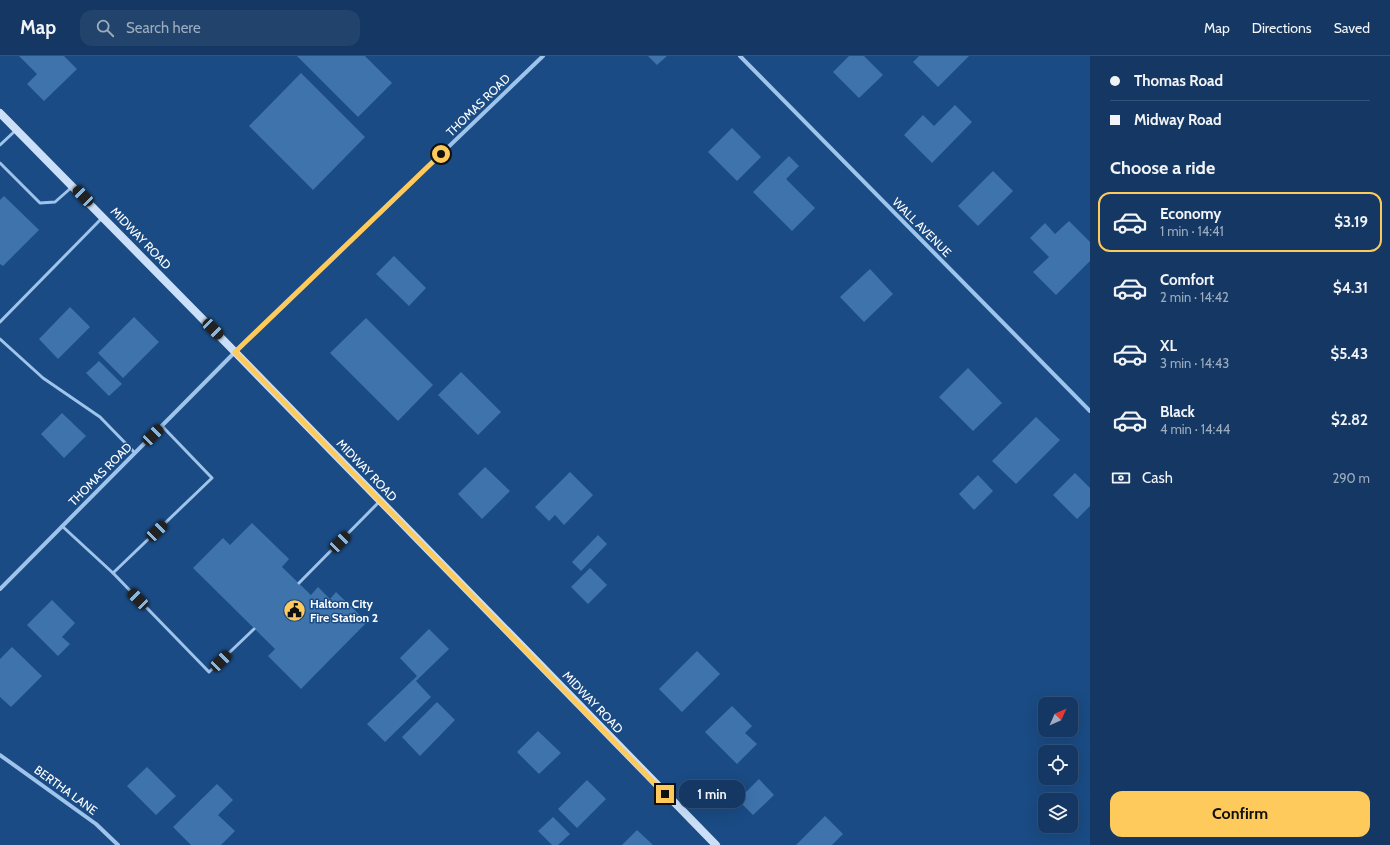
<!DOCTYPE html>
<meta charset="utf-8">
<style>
:root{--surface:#143863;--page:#21436c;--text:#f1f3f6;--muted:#9dacbe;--line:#335278;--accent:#feca5b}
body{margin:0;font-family:Cabin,sans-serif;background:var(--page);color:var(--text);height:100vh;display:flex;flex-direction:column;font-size:15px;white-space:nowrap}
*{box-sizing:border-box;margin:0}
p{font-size:13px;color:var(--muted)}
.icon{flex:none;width:22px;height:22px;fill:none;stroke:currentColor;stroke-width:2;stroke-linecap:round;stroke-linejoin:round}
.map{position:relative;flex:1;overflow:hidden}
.details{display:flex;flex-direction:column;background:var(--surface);width:300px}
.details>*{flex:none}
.guide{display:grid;align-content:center;height:88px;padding:0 20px;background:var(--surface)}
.needle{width:26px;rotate:45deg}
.buttons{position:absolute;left:1038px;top:641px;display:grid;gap:8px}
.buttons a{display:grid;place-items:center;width:40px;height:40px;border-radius:8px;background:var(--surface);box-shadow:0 4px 16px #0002,0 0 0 1px var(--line);font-size:20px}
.end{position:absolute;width:18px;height:18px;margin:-9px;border:5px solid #feca5b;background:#111;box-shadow:0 0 0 2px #111}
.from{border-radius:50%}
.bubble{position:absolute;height:28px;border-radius:12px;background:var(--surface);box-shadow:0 4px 16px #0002,0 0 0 1px var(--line);font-size:13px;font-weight:700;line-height:28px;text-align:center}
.car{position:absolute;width:12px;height:24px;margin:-12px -6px;border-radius:5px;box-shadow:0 0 3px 1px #0007;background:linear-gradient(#222 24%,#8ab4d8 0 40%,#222 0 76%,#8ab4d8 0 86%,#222 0)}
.guide b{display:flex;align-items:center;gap:14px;height:38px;font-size:15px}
.guide b+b{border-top:1px solid var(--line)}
.guide i{width:10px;height:10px;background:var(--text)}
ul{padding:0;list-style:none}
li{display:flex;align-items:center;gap:12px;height:60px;margin:0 8px 6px;padding:0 12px;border:2px solid transparent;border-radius:12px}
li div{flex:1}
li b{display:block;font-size:15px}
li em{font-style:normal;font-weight:700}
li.selected{border-color:var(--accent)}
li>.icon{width:36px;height:36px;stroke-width:1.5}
h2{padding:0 20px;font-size:18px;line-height:48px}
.pay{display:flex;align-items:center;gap:10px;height:44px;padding:0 20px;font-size:15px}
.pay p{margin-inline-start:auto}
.button{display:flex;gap:8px;margin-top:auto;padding:8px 20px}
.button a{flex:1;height:46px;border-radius:12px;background:var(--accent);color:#111;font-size:16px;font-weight:700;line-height:46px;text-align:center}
header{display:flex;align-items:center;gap:24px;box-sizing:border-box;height:56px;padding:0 20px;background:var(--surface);border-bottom:1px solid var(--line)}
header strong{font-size:19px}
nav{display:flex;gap:22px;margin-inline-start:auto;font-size:14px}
.search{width:280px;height:36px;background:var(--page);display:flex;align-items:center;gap:10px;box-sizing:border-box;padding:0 14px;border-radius:12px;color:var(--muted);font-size:15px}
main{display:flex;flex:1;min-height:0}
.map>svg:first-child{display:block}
</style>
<header>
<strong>Map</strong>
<div class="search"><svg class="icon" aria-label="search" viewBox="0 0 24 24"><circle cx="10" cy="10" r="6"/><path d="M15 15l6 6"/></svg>Search here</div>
<nav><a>Map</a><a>Directions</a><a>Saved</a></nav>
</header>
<main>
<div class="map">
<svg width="1090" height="789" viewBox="0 0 1090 789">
<rect width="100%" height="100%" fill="#1a4b84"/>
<g fill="#3e73ac">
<path d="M19 0H64L77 13 44 45 27 28 37 18Z"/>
<path d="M297 0H365L392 27 358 61Z"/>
<path d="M648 0H667L657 9Z"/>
<path d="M849 0H864L883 19 859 42 833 16Z"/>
<path d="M919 0H969L938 31 913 6Z"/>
<path d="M301 17 365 81 313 134 249 70Z"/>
<path d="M955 49 972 66 932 107 904 79 923 59 934 70Z"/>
<path d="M732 72 761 101 737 125 708 96Z"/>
<path d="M789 100 799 110 786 123 815 152 792 175 753 136Z"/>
<path d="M993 115 1013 135 978 170 958 150Z"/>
<path d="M4 140 39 174 3 210 0 208V144Z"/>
<path d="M1069 165 1090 186V205L1056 239 1033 216 1049 201 1030 182 1045 167 1055 178Z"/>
<path d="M394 200 426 232 409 250 376 218Z"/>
<path d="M870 213 893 238 864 266 840 241Z"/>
<path d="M70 251 90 271 58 303 39 283Z"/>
<path d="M134 261 159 286 123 322 98 297Z"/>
<path d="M366 262 433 329 398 365 330 297Z"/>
<path d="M99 305 122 328 109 340 86 317Z"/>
<path d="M968 312 1002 347 973 375 939 341Z"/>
<path d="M461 316 501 356 478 379 438 339Z"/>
<path d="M62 357 86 380 64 402 41 378Z"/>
<path d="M1036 361 1060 384 1016 428 992 405Z"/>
<path d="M485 411 510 435 482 463 458 438Z"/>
<path d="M570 416 593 439 564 469 555 459 549 465 535 451Z"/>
<path d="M1075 417 1090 432V450L1077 463 1053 439Z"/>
<path d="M978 419 993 435 974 454 959 438Z"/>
<path d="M252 467 289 503 282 511 311 539 318 531 330 543 336 536 367 566 301 633 268 600 275 593 193 512 223 482 230 489Z"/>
<path d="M598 479 607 488 581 515 572 506Z"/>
<path d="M590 512 607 529 588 548 571 531Z"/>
<path d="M52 544 75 567 62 581 70 588 58 600 27 569Z"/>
<path d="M429 573 449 593 416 625 431 641 385 686 367 668 417 620 400 602Z"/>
<path d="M12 591 42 620 11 651 0 641V603Z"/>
<path d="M697 595 720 618 682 656 659 633Z"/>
<path d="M437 646 455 664 420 700 402 681Z"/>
<path d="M732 650 752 670 745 677 757 688 737 708 705 676Z"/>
<path d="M538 675 561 697 539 718 517 696Z"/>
<path d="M147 711 176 740 156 759 127 730Z"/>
<path d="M759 723 774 739 753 759 738 744Z"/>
<path d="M587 724 606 743 577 772 558 753Z"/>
<path d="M217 728 233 744 218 759 235 775 221 789H191L173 771Z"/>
<path d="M825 760 843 778 832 789H796Z"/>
<path d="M553 761 570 778 558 789H552L538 775Z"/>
<path d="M637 774 653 789H622Z"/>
</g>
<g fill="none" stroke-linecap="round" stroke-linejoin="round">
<g stroke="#9fc4ec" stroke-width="3">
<path d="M0 89 15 75"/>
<path d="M0 107 40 147 55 146 72 131"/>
<path d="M0 266 102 162"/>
<path d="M0 283 43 322 100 361 135 397"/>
<path d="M62 470 113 517 212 422 162 370"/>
<path d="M113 517 209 616 254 573"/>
<path d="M299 527 379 446"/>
</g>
<g stroke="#9fc4ec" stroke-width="4">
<path d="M740 0 1090 355"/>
<path d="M0 533 235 296 543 0"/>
<path d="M0 699 96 768 118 789"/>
</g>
<path stroke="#cbe0f8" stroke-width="8" d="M0 57 235 296 716 789"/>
</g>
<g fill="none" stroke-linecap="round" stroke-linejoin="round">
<path stroke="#feca5b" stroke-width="5" d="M441 98 235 296 665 738"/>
</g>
<defs>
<symbol id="civic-disc" viewBox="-11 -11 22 22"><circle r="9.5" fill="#feca5b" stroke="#1a4b84"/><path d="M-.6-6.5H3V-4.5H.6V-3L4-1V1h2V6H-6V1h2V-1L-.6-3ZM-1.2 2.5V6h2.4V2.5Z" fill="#111"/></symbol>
</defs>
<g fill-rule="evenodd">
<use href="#civic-disc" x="282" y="542" width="25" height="25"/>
</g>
<g text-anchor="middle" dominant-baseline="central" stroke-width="3" stroke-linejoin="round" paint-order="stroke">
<g font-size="12" fill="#fff" stroke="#1a4b84">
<text transform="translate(478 49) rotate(-44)">THOMAS ROAD</text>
<text transform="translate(922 171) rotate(45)">WALL AVENUE</text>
<text transform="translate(141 182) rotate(46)">MIDWAY ROAD</text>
<text transform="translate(367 414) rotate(46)">MIDWAY ROAD</text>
<text transform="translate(100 418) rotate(-45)">THOMAS ROAD</text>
<text transform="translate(593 646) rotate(46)">MIDWAY ROAD</text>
<text transform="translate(66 734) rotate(36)">BERTHA LANE</text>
</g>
<g font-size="12" font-weight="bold" fill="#fff" stroke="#1a4b84" text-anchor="start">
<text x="310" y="547">Haltom City<tspan x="310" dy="14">Fire Station 2</tspan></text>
</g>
</g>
</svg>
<div class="buttons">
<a><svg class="needle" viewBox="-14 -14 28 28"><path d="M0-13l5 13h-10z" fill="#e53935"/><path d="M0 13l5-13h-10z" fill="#9dacbe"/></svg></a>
<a><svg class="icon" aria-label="locate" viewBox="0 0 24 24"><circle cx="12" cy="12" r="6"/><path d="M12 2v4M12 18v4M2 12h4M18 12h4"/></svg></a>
<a><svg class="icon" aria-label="layers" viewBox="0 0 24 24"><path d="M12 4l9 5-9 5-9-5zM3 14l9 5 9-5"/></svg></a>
</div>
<i class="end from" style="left:441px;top:98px"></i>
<i class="end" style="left:665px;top:738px"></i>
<div class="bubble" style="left:679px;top:724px;width:66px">1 min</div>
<i class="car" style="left:83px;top:140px;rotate:316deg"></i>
<i class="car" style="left:213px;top:273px;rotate:135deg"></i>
<i class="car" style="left:153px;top:379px;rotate:45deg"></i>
<i class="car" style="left:157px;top:475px;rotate:46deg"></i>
<i class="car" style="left:340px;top:486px;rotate:45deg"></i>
<i class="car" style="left:138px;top:543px;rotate:316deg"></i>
<i class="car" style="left:221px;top:605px;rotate:46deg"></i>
</div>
<section class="details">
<div class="guide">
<b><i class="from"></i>Thomas Road</b>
<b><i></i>Midway Road</b>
</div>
<h2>Choose a ride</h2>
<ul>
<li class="selected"><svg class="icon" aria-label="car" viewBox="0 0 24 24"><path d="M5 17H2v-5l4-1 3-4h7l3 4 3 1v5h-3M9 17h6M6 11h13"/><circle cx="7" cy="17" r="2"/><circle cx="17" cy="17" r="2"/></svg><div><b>Economy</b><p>1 min · 14:41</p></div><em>$3.19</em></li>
<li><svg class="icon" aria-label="car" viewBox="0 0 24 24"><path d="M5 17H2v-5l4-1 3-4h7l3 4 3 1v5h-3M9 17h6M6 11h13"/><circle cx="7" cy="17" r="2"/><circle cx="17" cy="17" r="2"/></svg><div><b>Comfort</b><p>2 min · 14:42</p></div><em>$4.31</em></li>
<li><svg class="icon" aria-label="car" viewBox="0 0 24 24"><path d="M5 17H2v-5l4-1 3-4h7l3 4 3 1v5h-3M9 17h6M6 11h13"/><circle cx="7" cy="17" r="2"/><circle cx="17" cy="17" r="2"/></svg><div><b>XL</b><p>3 min · 14:43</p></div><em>$5.43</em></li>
<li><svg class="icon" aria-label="car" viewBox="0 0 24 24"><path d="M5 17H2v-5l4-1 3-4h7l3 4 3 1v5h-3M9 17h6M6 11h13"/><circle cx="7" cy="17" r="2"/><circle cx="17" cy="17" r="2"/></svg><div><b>Black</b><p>4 min · 14:44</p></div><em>$2.82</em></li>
</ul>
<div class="pay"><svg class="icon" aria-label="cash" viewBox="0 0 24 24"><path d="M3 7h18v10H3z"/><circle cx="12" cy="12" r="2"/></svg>Cash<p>290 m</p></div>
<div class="button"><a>Confirm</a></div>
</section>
</main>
